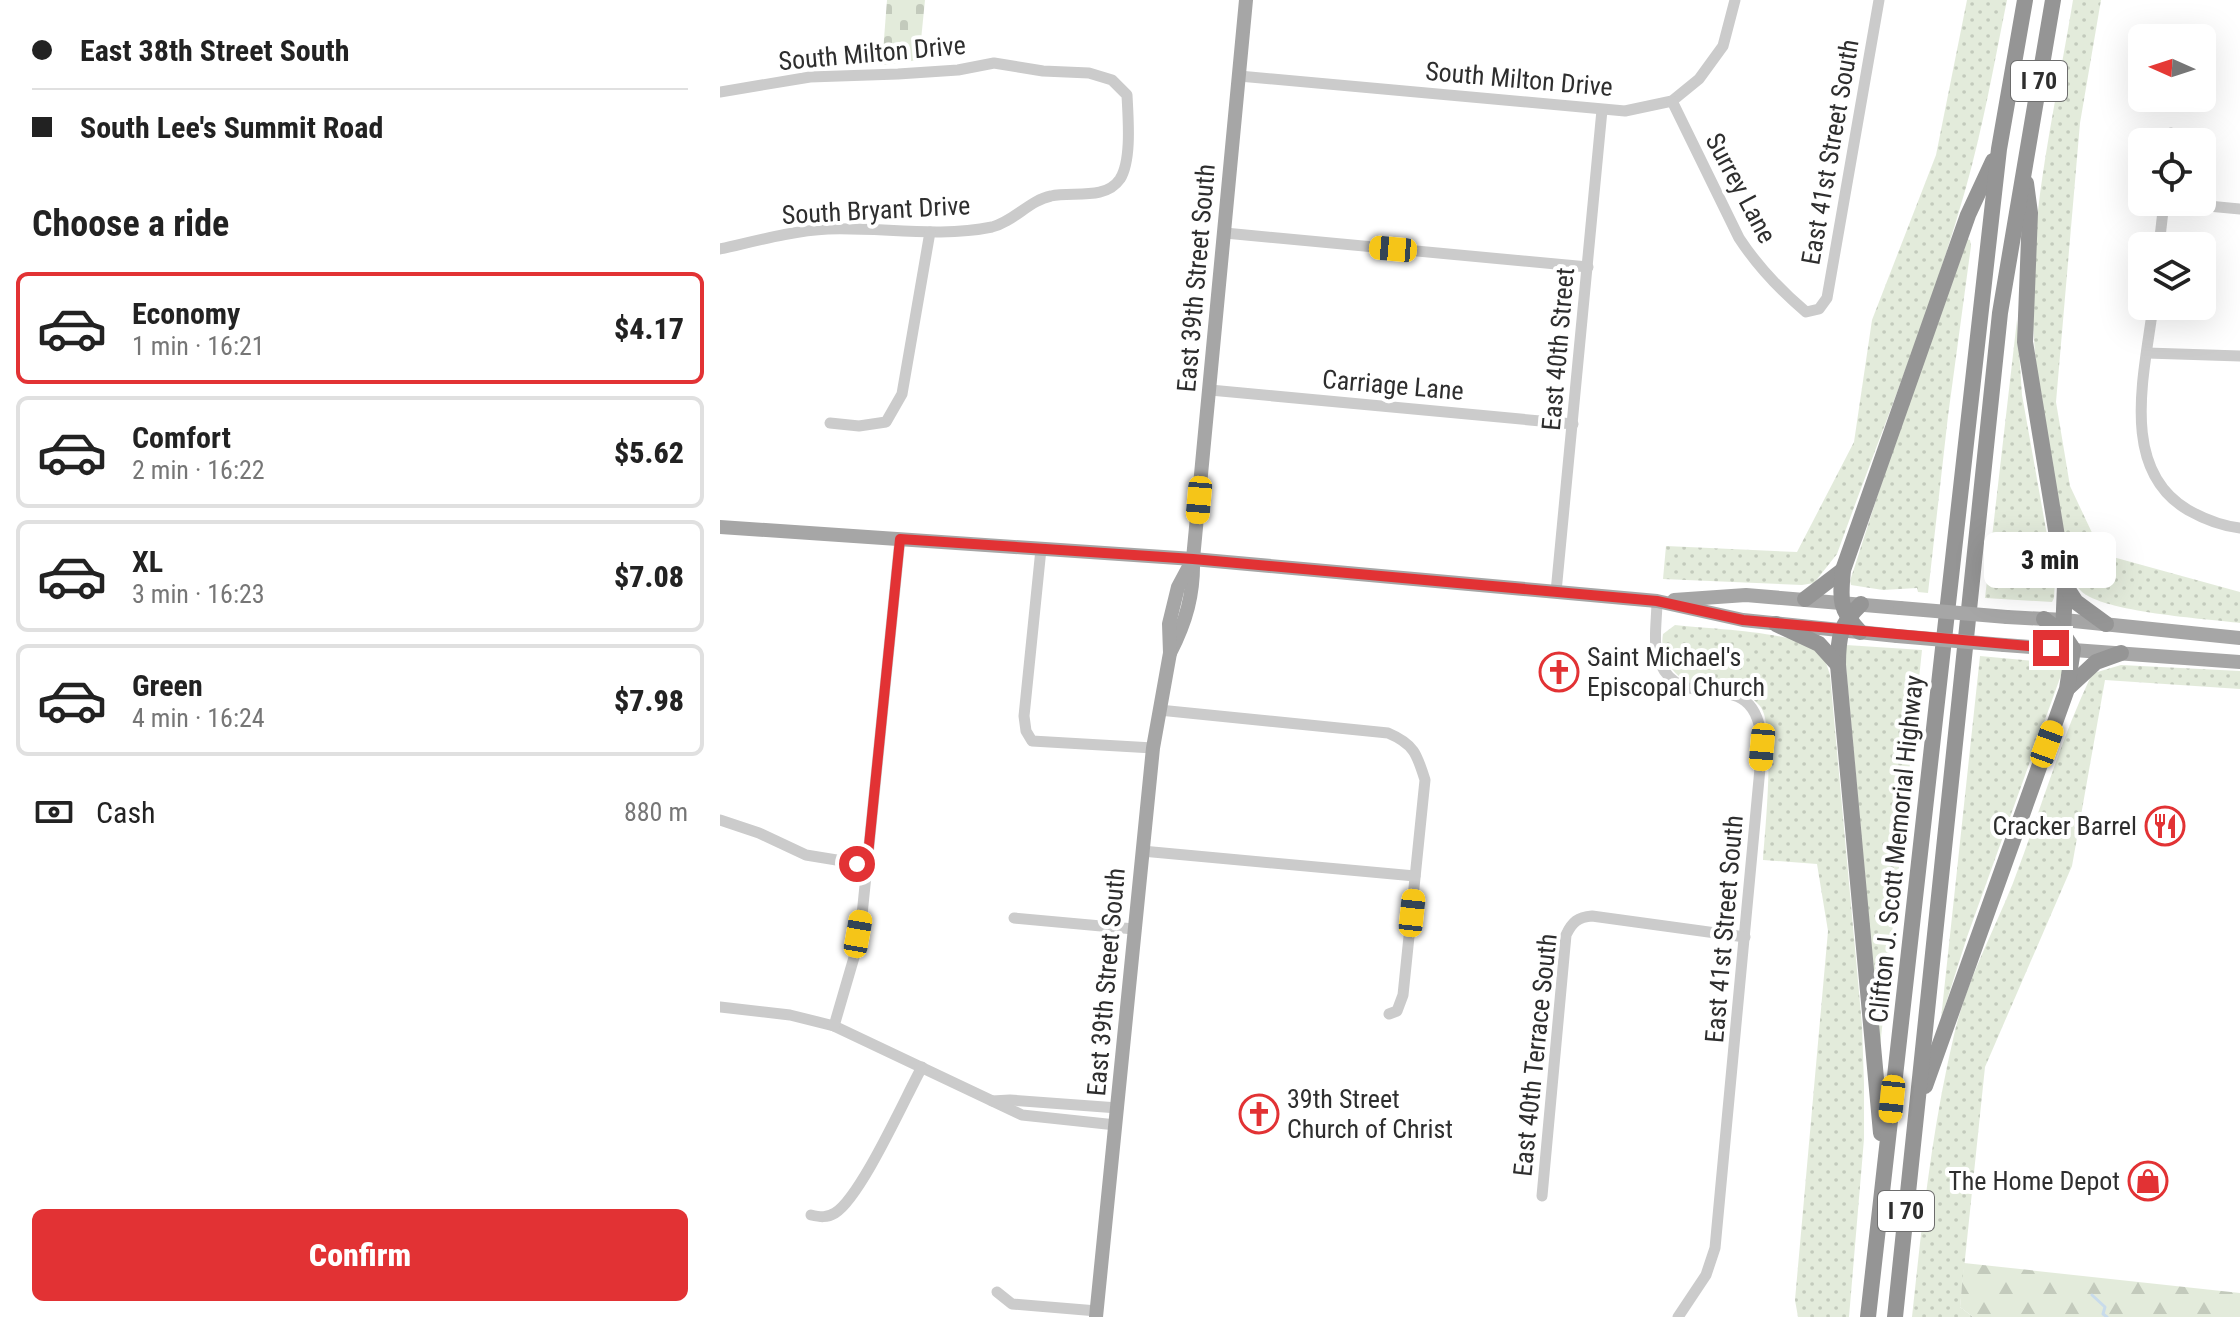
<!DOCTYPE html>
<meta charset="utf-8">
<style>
:root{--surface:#fff;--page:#f6f6f6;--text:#222;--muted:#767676;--line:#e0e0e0;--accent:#e23234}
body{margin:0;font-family:"Roboto Condensed",sans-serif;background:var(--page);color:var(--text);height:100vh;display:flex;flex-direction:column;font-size:30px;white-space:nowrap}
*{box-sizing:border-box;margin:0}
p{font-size:26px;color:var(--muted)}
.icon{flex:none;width:44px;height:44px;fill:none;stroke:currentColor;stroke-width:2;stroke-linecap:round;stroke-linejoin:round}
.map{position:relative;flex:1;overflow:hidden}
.drawer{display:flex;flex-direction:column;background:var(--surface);width:720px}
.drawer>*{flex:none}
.banner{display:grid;align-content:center;height:176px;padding:0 32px;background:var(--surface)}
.needle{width:52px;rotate:273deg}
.buttons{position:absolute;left:1408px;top:24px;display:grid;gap:16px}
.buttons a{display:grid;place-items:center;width:88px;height:88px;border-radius:12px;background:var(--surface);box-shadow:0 8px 32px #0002;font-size:40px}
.end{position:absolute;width:36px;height:36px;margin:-18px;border:10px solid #e23234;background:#fff;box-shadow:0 0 0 4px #fff}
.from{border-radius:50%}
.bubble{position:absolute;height:56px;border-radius:12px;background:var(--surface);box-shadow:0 8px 32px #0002;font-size:26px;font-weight:800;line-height:56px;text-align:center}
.car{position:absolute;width:24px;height:48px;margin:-24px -12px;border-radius:10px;box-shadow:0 0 6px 2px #0007;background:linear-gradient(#f5c518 24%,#345 0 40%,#f5c518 0 76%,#345 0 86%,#f5c518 0)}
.banner b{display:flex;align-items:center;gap:28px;height:76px;font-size:30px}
.banner b+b{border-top:2px solid var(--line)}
.banner i{width:20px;height:20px;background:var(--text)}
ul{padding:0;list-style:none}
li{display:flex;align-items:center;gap:24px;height:112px;margin:0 16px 12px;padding:0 16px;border:4px solid var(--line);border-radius:12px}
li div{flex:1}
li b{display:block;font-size:30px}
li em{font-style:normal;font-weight:800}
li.active{border-color:var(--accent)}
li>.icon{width:72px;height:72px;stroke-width:1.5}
h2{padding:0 32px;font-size:36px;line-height:96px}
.pay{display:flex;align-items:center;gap:20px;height:88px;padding:0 32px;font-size:30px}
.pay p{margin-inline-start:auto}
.button{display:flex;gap:16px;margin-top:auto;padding:16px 32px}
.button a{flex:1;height:92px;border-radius:12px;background:var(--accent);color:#fff;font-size:32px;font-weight:800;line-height:92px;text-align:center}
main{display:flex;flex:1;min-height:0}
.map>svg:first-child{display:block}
</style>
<main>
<section class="drawer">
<div class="banner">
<b><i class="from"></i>East 38th Street South</b>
<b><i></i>South Lee's Summit Road</b>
</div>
<h2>Choose a ride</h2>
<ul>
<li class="active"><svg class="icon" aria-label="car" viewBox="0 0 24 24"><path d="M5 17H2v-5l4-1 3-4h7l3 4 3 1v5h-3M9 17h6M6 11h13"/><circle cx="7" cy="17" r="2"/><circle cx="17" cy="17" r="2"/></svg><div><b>Economy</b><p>1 min · 16:21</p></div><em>$4.17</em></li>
<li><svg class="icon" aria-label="car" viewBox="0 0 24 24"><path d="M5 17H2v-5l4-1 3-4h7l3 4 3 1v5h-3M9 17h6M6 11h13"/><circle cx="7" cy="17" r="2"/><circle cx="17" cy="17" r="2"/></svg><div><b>Comfort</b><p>2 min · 16:22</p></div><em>$5.62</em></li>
<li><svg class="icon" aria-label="car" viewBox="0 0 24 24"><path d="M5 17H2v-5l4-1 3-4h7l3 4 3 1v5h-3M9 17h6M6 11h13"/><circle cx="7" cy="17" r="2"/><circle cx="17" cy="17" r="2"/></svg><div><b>XL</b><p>3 min · 16:23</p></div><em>$7.08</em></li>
<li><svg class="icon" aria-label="car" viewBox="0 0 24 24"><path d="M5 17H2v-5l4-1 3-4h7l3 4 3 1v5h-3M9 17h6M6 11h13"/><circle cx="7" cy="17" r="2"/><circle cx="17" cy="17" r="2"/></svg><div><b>Green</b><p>4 min · 16:24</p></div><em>$7.98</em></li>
</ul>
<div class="pay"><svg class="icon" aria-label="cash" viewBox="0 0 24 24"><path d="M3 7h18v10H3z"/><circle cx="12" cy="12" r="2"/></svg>Cash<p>880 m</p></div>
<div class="button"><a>Confirm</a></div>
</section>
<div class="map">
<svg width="1520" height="1317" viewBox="0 0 1520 1317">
<defs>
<pattern id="grass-dots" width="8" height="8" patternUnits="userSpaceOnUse" patternTransform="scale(2)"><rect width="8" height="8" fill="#e3ebdb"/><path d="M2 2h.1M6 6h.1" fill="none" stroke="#c3cabc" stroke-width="1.8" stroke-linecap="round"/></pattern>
<pattern id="forest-firs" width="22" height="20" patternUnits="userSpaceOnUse" patternTransform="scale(2)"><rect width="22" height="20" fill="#e3ebdb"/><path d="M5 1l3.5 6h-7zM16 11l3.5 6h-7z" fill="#c3cabc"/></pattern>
<pattern id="cemetery-stones" width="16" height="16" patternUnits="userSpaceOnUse" patternTransform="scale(2)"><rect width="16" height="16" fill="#e3ebdb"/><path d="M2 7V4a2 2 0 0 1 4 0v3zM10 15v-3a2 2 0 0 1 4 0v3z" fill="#c3cabc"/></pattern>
</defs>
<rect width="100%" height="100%" fill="#fff"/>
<g fill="url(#grass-dots)">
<path d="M1247 0H1287C1274 64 1263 128 1245 191 1210 314 1160 434 1117 554L1094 583 1082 585 943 579 946 546 1077 552 1134 442 1152 320 1216 155Z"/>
<path d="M1353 0H1381L1360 123 1336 402 1350 486 1382 554 1520 592V623C1487 619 1382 612 1361 591 1346 576 1342 525 1338 504 1327 444 1316 385 1313 324 1308 218 1336 105 1353 0Z"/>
<path d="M1247 239 1250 240 1251 246 1228 416 1208 593 1198 592 1197 588 1163 590 1131 585 1130 581 1177 435Z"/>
<path d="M1297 320 1302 395 1335 580 1334 598 1332 602 1265 598Z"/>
<path d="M955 625C987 629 1072 631 1095 649 1104 655 1107 665 1110 675L1142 1025 1144 1084V1139L1129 1317H1078L1075 1300 1108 931 1097 864 1043 860C1045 830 1056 726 1040 706 1014 674 968 700 949 664 944 654 941 645 943 634Z"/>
<path d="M1126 645 1202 650 1160 1047 1125 655Z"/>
<path d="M1260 656 1345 664 1247 937 1221 1019Z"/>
<path d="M1401 665 1520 671V689L1385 680 1352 866 1265 1067 1240 1307 1253 1317H1192C1202 1223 1212 1128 1234 1035 1246 982 1273 933 1293 883 1319 815 1339 744 1370 678L1374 673Z"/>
</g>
<path fill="url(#forest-firs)" d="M1244 1263 1520 1293V1317H1253L1240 1307Z"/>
<path fill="url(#cemetery-stones)" d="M167 0H205L199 60 162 65Z"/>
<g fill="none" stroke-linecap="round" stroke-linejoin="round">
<path stroke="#c8dbeb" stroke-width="3" d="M1372 1295 1385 1307 1383 1314 1387 1317"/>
<g stroke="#cbcbcb" stroke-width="11">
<path d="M519 76 905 111 952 101 979 79 1003 46 1015 0"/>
<path d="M0 92 90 77 178 74 238 70 274 63 323 71 369 73 392 80 407 95C408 117 412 160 400 179 385 201 352 191 331 196 310 200 293 222 272 227 218 238 162 227 108 229 71 231 36 241 0 249"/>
<path d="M952 101 1019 238C1038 267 1060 290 1086 312L1099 309 1107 298 1159 0"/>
<path d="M1450 142 1451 133"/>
<path d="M1446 202 1520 209"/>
<path d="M505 233 868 267"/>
<path d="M1439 246 1444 202"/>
<path d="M1433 306C1425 372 1398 469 1468 510 1484 519 1502 526 1520 528"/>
<path d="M1427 353 1520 356"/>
<path d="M490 390 853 424"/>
<path d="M110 423 139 426 166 422 182 394 210 232"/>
<path d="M321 549 304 716 306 731 312 741 433 748"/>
<path d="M836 592 882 110"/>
<path d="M937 601C937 620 932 646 940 663 965 719 1039 657 1042 747L995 1248 986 1275 958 1317"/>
<path d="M439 710 668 733C694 744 697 754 705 780L683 995 677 1011 669 1014"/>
<path d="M0 820 39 833 86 855 147 865"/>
<path d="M422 851 695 876"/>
<path d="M294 918 414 929"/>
<path d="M0 1007 70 1015 114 1026 302 1115 396 1125"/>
<path d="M114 1026 135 954 142 915 180 539"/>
<path d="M272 1101 290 1100 398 1108"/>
<path d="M822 1196 846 935C852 922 858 917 872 916L1025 937"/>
<path d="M91 1215C100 1217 107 1218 115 1213 141 1197 185 1098 202 1067"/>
<path d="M277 1292 292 1304 377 1311"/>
</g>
<g stroke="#a6a6a6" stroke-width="14">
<path d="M0 527 473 559 937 601 1023 620 1177 636"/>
<path d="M954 600 1026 595 1180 608"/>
<path d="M1287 617 1344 620 1520 638"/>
<path d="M1284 645 1520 662"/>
<path d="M450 653C466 622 474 594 473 559L526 0"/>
<path d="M376 1317 433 748 450 653 449 624 458 587 473 559"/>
</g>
<g stroke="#959595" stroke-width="16">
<path d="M1306 183 1310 213 1305 342 1345 585 1343 634 1331 648"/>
<path d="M1345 585 1356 602 1386 624"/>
<path d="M1085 599 1123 570"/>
<path d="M1141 604C1120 624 1118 637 1118 665L1161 1133"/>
<path d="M1056 624 1099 644 1118 665"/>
<path d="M1140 632C1119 609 1120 600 1123 570L1248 215 1273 161"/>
<path d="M1348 688 1376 662 1401 653"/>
<path d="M1205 1086 1347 689 1353 649 1343 634 1324 619"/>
<path d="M1148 1317 1279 149 1305 0"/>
<path d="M1175 1317 1280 313 1333 0"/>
</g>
<g stroke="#a6a6a6" stroke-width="14">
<path d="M1180 608 1287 617"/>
<path d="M1177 636 1284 645"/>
</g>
</g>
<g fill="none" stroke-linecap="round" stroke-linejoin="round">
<path stroke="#e23234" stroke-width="10" d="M137 864 147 865 180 539 473 559 937 601 1023 620 1331 648"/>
</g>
<defs>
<symbol id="church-ring" viewBox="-11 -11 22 22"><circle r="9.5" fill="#fff" stroke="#e23234" stroke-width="1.5"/><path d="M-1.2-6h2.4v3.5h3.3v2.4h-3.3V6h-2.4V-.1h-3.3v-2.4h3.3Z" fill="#e23234"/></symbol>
<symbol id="restaurant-ring" viewBox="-11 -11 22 22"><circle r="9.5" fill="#fff" stroke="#e23234" stroke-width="1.5"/><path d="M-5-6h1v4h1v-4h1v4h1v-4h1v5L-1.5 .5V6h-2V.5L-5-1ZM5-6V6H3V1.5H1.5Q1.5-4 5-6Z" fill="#e23234"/></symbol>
<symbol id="shop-ring" viewBox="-11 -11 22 22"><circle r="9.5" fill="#fff" stroke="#e23234" stroke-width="1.5"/><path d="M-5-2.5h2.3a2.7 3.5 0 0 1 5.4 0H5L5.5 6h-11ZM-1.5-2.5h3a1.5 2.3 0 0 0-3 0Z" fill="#e23234"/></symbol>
</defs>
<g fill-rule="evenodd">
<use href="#church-ring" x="817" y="650" width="44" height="44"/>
<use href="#restaurant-ring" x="1423" y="804" width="44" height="44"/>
<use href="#church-ring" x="517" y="1092" width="44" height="44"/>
<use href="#shop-ring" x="1406" y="1159" width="44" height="44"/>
</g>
<g text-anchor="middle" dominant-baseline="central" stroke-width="8" stroke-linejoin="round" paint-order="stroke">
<g fill="#fff" stroke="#6d6d6d" stroke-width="2">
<rect x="1291" y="61" width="56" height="40" rx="6"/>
<rect x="1158" y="1191" width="56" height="40" rx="6"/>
</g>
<g font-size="24" font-weight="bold" fill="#2e2e2e">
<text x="1319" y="81">I 70</text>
<text x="1186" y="1211">I 70</text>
</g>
<g font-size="26" fill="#2e2e2e" stroke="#fff">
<text transform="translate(152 53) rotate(-5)">South Milton Drive</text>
<text transform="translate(799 79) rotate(5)">South Milton Drive</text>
<text transform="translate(1110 152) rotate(-80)">East 41st Street South</text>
<text transform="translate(1021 188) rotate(62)">Surrey Lane</text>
<text transform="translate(156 210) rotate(-3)">South Bryant Drive</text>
<text transform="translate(476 278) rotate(-85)">East 39th Street South</text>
<text transform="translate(838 349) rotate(-85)">East 40th Street</text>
<text transform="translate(673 385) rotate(5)">Carriage Lane</text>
<text transform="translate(1176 849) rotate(-84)">Clifton J. Scott Memorial Highway</text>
<text transform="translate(1004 929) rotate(-85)">East 41st Street South</text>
<text transform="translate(386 982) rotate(-85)">East 39th Street South</text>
<text transform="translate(815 1055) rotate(-84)">East 40th Terrace South</text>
</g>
<g font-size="26" fill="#2e2e2e" stroke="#fff" text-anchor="start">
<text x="867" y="657">Saint Michael's<tspan x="867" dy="30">Episcopal Church</tspan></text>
<text x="1417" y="826" text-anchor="end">Cracker Barrel</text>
<text x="567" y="1099">39th Street<tspan x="567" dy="30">Church of Christ</tspan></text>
<text x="1400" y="1181" text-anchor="end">The Home Depot</text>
</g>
</g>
</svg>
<div class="buttons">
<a><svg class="needle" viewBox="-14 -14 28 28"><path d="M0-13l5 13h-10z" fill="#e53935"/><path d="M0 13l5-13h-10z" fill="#767676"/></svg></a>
<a><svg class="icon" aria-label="locate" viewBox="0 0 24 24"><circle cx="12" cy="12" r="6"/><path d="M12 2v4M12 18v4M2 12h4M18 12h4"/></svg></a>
<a><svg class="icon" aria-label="layers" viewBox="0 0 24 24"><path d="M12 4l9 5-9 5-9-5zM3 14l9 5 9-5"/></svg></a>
</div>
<i class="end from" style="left:137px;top:864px"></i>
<i class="end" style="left:1331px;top:648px"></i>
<div class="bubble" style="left:1264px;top:532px;width:132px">3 min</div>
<i class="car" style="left:673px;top:249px;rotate:275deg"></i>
<i class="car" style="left:479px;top:500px;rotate:185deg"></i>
<i class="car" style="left:1327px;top:744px;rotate:20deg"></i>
<i class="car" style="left:1042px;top:747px;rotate:185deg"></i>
<i class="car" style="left:692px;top:913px;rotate:6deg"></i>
<i class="car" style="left:138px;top:934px;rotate:10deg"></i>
<i class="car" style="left:1172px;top:1099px;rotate:186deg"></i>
</div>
</main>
